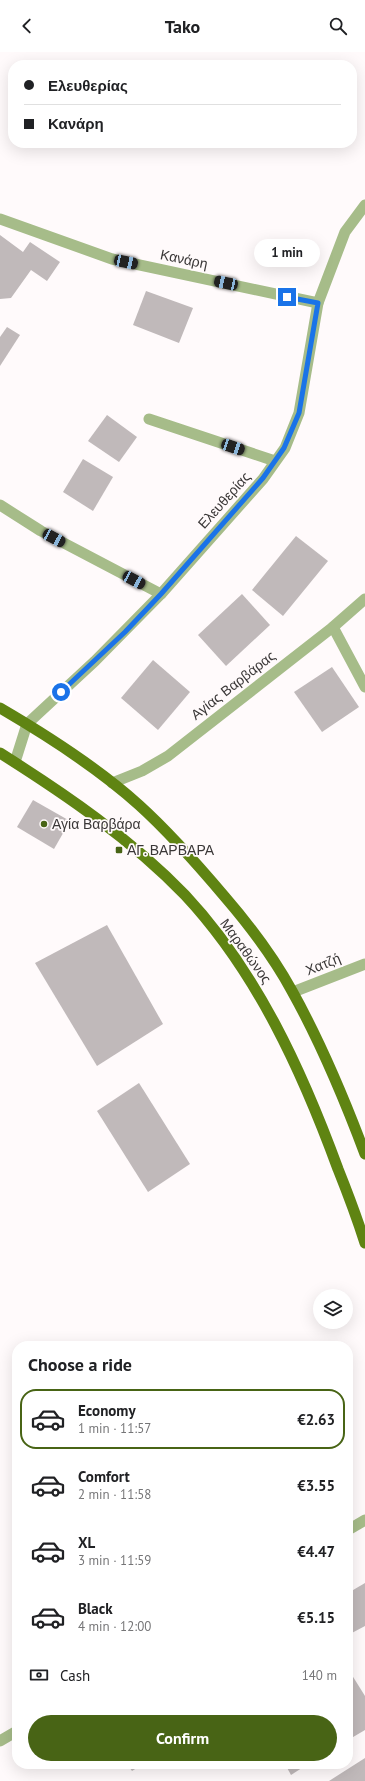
<!DOCTYPE html>
<meta charset="utf-8">
<style>
:root{--surface:#fff;--page:#f2f2f2;--text:#202124;--muted:#757577;--line:#e0e0e0;--accent:#486415}
body{margin:0;font-family:"PT Sans",sans-serif;background:var(--page);color:var(--text);height:100vh;display:flex;flex-direction:column;font-size:15px;white-space:nowrap}
*{box-sizing:border-box;margin:0}
p{font-size:13px;color:var(--muted)}
.icon{flex:none;width:22px;height:22px;fill:none;stroke:currentColor;stroke-width:2;stroke-linecap:round;stroke-linejoin:round}
.map{position:relative;flex:1;overflow:hidden}
.drawer{position:absolute;left:12px;top:1289px;width:341px;height:428px;display:flex;flex-direction:column;background:var(--surface);border-radius:16px;box-shadow:0 4px 16px #0002}
.drawer>*{flex:none}
.guide{position:absolute;left:8px;top:8px;width:349px;height:88px;border-radius:16px;box-shadow:0 4px 16px #0002;display:grid;align-content:center;height:88px;padding:0 16px;background:var(--surface)}
.controls{position:absolute;left:313px;top:1237px;display:grid;gap:8px}
.controls a{display:grid;place-items:center;width:40px;height:40px;border-radius:50%;background:var(--surface);box-shadow:0 4px 16px #0002;font-size:20px}
.end{position:absolute;width:18px;height:18px;margin:-9px;border:5px solid #1a73e8;background:#fff;box-shadow:0 0 0 2px #fff}
.from{border-radius:50%}
.bubble{position:absolute;height:28px;border-radius:14px;background:var(--surface);box-shadow:0 4px 16px #0002;font-size:13px;font-weight:800;line-height:28px;text-align:center}
.car{position:absolute;width:12px;height:24px;margin:-12px -6px;border-radius:5px;box-shadow:0 0 3px 1px #0007;background:linear-gradient(#222 24%,#8ab4d8 0 40%,#222 0 76%,#8ab4d8 0 86%,#222 0)}
.guide b{display:flex;align-items:center;gap:14px;height:38px;font-size:15px}
.guide b+b{border-top:1px solid var(--line)}
.guide i{width:10px;height:10px;background:var(--text)}
ul{padding:0;list-style:none}
li{display:flex;align-items:center;gap:12px;height:60px;margin:0 8px 6px;padding:0 8px;border:2px solid transparent;border-radius:16px}
li div{flex:1}
li b{display:block;font-size:15px}
li em{font-style:normal;font-weight:800}
li.on{border-color:var(--accent)}
li>.icon{width:36px;height:36px;stroke-width:1.5}
h2{padding:0 16px;font-size:18px;line-height:48px}
.pay{display:flex;align-items:center;gap:10px;height:44px;padding:0 16px;font-size:15px}
.pay p{margin-inline-start:auto}
.button{display:flex;gap:8px;margin-top:auto;padding:8px 16px}
.button a{flex:1;height:46px;border-radius:24px;background:var(--accent);color:#fff;font-size:16px;font-weight:800;line-height:46px;text-align:center}
header{display:flex;justify-content:space-between;align-items:center;height:52px;padding:0 16px;background:var(--surface);font-size:18px;font-weight:800}
.map>svg:first-child{display:block}
</style>
<header><svg class="icon" aria-label="back" viewBox="0 0 24 24"><path d="M15 5l-7 7 7 7"/></svg>Tako<svg class="icon" aria-label="search" viewBox="0 0 24 24"><circle cx="10" cy="10" r="6"/><path d="M15 15l6 6"/></svg></header>
<div class="map">
<svg width="365" height="1729" viewBox="0 0 365 1729">
<rect width="100%" height="100%" fill="#fffafb"/>
<g fill="#c0b9ba">
<path d="M0 183 23 200 30 190 60 210 47 229 31 218 11 246 0 247Z"/>
<path d="M146 239 193 256 179 291 133 273Z"/>
<path d="M7 275 20 283 0 314V285Z"/>
<path d="M107 363 137 385 119 410 88 389Z"/>
<path d="M83 407 113 425 93 459 63 440Z"/>
<path d="M296 484 328 509 283 564 252 538Z"/>
<path d="M242 542 270 573 226 614 198 583Z"/>
<path d="M153 608 190 640 158 678 121 646Z"/>
<path d="M332 615 359 655 322 680 294 640Z"/>
<path d="M33 748 70 769 54 797 17 775Z"/>
<path d="M107 873 163 972 97 1014 35 911Z"/>
<path d="M139 1031 190 1112 148 1140 97 1059Z"/>
<path d="M365 1531V1574L348 1583V1541Z"/>
<path d="M350 1620 365 1644V1678L348 1688V1621Z"/>
<path d="M365 1706V1729H329Z"/>
<path d="M127 1712H143L132 1719Z"/>
<path d="M285 1712H308L291 1723Z"/>
</g>
<g fill="none" stroke-linecap="round" stroke-linejoin="round">
<g stroke="#a6bc89" stroke-width="11">
<path d="M0 167 112 207 318 251"/>
<path d="M149 367 275 409"/>
<path d="M0 453 41 479 161 542"/>
<path d="M333 575 365 635"/>
<path d="M15 710 27 672 95 609 161 542 263 427 285 396 299 361 318 251 345 180 365 153"/>
<path d="M112 731 142 719 168 704 333 575 365 547"/>
<path d="M293 940 365 912"/>
<path d="M348 1478 365 1468"/>
<path d="M0 1689 17 1679"/>
</g>
<g stroke="#5f8412" stroke-width="11">
<path d="M0 656C48 684 97 715 139 753 170 781 198 813 225 845 250 874 274 906 292 939 321 991 344 1046 365 1102"/>
<path d="M0 701C65 742 131 787 185 843 257 920 302 1019 338 1117 348 1142 357 1166 365 1191"/>
</g>
</g>
<g fill="none" stroke-linecap="round" stroke-linejoin="round">
<path stroke="#1a73e8" stroke-width="5" d="M61 640 125 580 161 542 263 426 284 396 299 361 318 251 287 245"/>
</g>
<g fill="#486415" stroke="#fffafb" stroke-width="1.5">
<circle cx="44" cy="772" r="4"/>
<rect x="115" y="794" width="8" height="8" rx="2"/>
</g>
<g text-anchor="middle" dominant-baseline="central" stroke-width="3.5" stroke-linejoin="round" paint-order="stroke">
<g font-size="14" fill="#3a3737" stroke="#fffafb">
<text transform="translate(184 207) rotate(12)">Κανάρη</text>
<text transform="translate(224 448) rotate(-48)">Ελευθερίας</text>
<text transform="translate(233 633) rotate(-38)">Αγίας Βαρβάρας</text>
<text transform="translate(246 899) rotate(54)">Μαραθώνος</text>
<text transform="translate(323 912) rotate(-22)">Χατζή</text>
</g>
<g font-size="14" fill="#3a3737" stroke="#fffafb" text-anchor="start">
<text x="52" y="772">Αγία Βαρβάρα</text>
<text x="127" y="798">ΑΓ. ΒΑΡΒΑΡΑ</text>
</g>
</g>
</svg>
<div class="controls">
<a><svg class="icon" aria-label="layers" viewBox="0 0 24 24"><path d="M12 4l9 5-9 5-9-5zM3 14l9 5 9-5"/></svg></a>
</div>
<i class="end from" style="left:61px;top:640px"></i>
<i class="end" style="left:287px;top:245px"></i>
<div class="bubble" style="left:254px;top:187px;width:66px">1 min</div>
<i class="car" style="left:126px;top:210px;rotate:102deg"></i>
<i class="car" style="left:226px;top:231px;rotate:282deg"></i>
<i class="car" style="left:233px;top:395px;rotate:109deg"></i>
<i class="car" style="left:54px;top:486px;rotate:118deg"></i>
<i class="car" style="left:134px;top:528px;rotate:118deg"></i>
<div class="guide">
<b><i class="from"></i>Ελευθερίας</b>
<b><i></i>Κανάρη</b>
</div>
<section class="drawer">
<h2>Choose a ride</h2>
<ul>
<li class="on"><svg class="icon" aria-label="car" viewBox="0 0 24 24"><path d="M5 17H2v-5l4-1 3-4h7l3 4 3 1v5h-3M9 17h6M6 11h13"/><circle cx="7" cy="17" r="2"/><circle cx="17" cy="17" r="2"/></svg><div><b>Economy</b><p>1 min · 11:57</p></div><em>€2.63</em></li>
<li><svg class="icon" aria-label="car" viewBox="0 0 24 24"><path d="M5 17H2v-5l4-1 3-4h7l3 4 3 1v5h-3M9 17h6M6 11h13"/><circle cx="7" cy="17" r="2"/><circle cx="17" cy="17" r="2"/></svg><div><b>Comfort</b><p>2 min · 11:58</p></div><em>€3.55</em></li>
<li><svg class="icon" aria-label="car" viewBox="0 0 24 24"><path d="M5 17H2v-5l4-1 3-4h7l3 4 3 1v5h-3M9 17h6M6 11h13"/><circle cx="7" cy="17" r="2"/><circle cx="17" cy="17" r="2"/></svg><div><b>XL</b><p>3 min · 11:59</p></div><em>€4.47</em></li>
<li><svg class="icon" aria-label="car" viewBox="0 0 24 24"><path d="M5 17H2v-5l4-1 3-4h7l3 4 3 1v5h-3M9 17h6M6 11h13"/><circle cx="7" cy="17" r="2"/><circle cx="17" cy="17" r="2"/></svg><div><b>Black</b><p>4 min · 12:00</p></div><em>€5.15</em></li>
</ul>
<div class="pay"><svg class="icon" aria-label="cash" viewBox="0 0 24 24"><path d="M3 7h18v10H3z"/><circle cx="12" cy="12" r="2"/></svg>Cash<p>140 m</p></div>
<div class="button"><a>Confirm</a></div>
</section>
</div>
